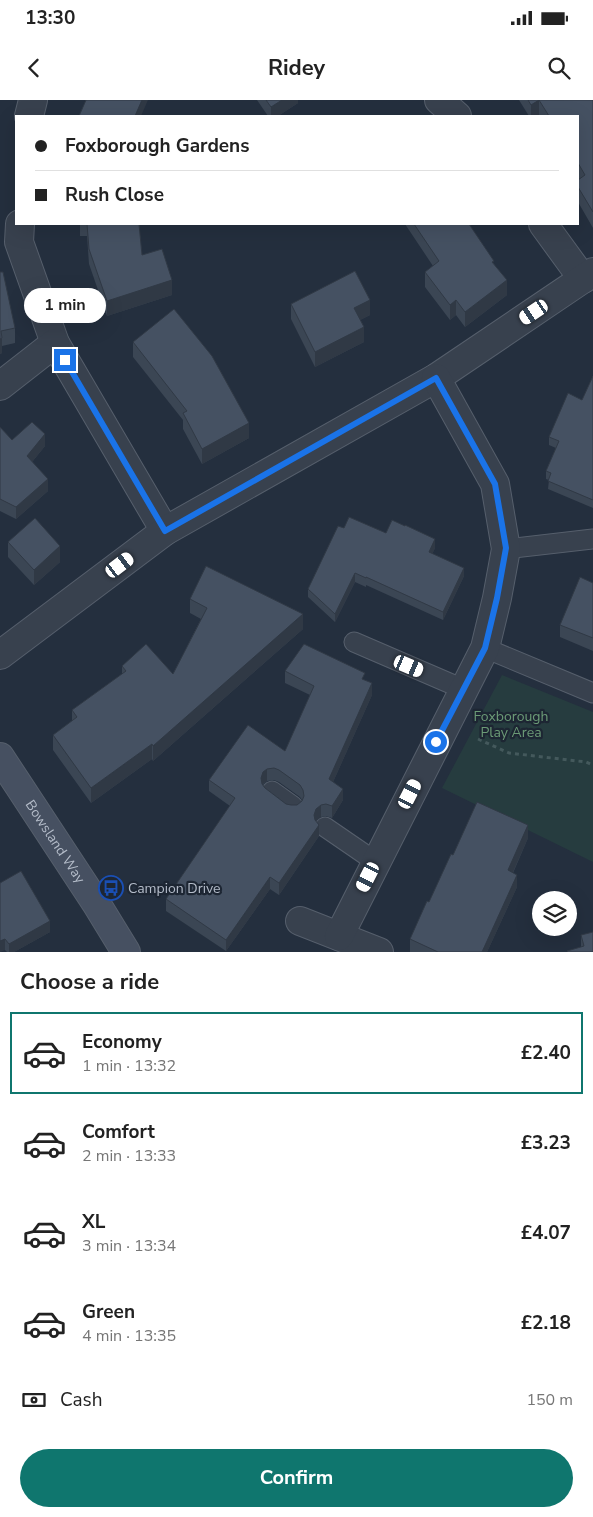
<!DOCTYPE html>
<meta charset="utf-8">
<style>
:root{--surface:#fff;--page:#f2f2f2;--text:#222;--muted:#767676;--line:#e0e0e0;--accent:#0f766e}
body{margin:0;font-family:"Nunito Sans",sans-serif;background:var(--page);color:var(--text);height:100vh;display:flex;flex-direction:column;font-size:19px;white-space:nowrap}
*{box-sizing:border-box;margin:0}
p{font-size:16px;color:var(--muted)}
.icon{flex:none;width:28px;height:28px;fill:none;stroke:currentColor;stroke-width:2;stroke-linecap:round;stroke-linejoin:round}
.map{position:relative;height:852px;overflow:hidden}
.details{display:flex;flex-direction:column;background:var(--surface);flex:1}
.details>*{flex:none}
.hud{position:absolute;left:15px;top:15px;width:564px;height:110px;border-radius:0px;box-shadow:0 5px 20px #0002;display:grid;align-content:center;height:110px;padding:0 20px;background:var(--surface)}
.controls{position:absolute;left:532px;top:791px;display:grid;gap:10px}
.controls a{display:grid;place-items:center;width:45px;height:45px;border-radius:50%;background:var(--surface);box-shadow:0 5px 20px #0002;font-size:25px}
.end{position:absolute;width:22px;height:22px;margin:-11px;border:6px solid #1a73e8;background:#fff;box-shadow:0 0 0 2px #fff}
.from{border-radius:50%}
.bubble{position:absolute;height:35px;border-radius:18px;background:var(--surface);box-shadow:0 5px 20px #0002;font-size:16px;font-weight:700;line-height:35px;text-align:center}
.car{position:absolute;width:15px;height:30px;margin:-15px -8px;border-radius:6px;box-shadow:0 0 4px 1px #0007;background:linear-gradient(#fff 24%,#345 0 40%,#fff 0 76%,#345 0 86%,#fff 0)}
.hud b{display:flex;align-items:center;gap:18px;height:48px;font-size:19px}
.hud b+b{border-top:1px solid var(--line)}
.hud i{width:12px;height:12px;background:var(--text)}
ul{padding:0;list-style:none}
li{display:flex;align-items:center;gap:15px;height:82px;margin:0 10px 8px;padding:0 10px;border:2px solid transparent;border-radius:0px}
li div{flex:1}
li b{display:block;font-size:19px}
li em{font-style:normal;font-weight:700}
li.selected{border-color:var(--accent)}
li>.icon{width:45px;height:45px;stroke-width:1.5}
h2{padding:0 20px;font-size:22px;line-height:60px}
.pay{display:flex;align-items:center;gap:12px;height:55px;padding:0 20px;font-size:19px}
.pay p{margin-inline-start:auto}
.action{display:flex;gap:10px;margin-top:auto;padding:10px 20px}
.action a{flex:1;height:58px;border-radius:30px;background:var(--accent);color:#fff;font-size:20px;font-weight:700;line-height:58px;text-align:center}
.status{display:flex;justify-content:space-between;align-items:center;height:35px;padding:0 25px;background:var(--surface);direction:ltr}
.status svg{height:14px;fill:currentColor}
header{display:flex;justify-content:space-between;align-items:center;height:65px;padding:0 20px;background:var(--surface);font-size:22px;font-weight:700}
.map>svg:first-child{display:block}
</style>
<div class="status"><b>13:30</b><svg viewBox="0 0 49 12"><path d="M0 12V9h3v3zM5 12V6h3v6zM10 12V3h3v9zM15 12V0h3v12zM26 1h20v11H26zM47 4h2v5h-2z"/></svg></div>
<header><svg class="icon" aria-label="back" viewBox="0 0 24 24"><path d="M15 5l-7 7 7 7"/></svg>Ridey<svg class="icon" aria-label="search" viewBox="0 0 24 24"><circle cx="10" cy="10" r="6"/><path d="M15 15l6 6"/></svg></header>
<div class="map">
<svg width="593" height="852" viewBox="0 0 593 852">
<rect width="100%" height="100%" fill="#242f3e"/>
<path fill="#263c3f" d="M502 575 593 612V762L442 688Z"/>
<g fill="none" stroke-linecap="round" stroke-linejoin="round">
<defs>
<g id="lane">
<path d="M506 449 593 439"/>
<path d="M354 542 463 589"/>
<path d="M485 548 593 593"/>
<path d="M272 691 293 706"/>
<path d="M325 727 376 762"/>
</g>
<g id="street">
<path d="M439 0 457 16"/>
<path d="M29 16 33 0"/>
<path d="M20 124 19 142 55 243 165 431"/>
<path d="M543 124 583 179"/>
<path d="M0 286 55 243"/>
<path d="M0 555 165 431 436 278 593 172"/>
<path d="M300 821 379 852"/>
<path d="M339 836 485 548 497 498 506 449 495 384 436 278"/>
</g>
<g id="secondary">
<path id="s1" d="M0 657 96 803 126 852"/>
</g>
</defs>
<use href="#lane" stroke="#565f6c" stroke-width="21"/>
<use href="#street" stroke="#565f6c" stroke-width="30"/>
<use href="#secondary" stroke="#565f6c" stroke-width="30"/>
<path stroke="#44595c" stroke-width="3" stroke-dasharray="4 4" stroke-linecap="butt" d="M478 639 509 653 586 662 593 665"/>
<use href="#lane" stroke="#38414e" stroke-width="19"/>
<use href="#street" stroke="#38414e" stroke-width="28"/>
<use href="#secondary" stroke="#465061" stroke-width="28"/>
</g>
<g fill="#3b4654" fill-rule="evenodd">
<path d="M257 0H298V3L278 16H268Z"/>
<path d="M519 0H593V128L578 102V16H539V15L537 16H529Z"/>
<path d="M80 124H139L142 155 172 195 107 216 89 164 87 136H80Z"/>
<path d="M405 124H469L494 164 507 195 465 227 456 215 450 220 425 187V172L433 166Z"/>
<path d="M0 172 15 228V243L2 246V253L0 254Z"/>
<path d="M291 204 370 215 360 220 364 242 315 267 291 219Z"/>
<path d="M133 242 249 338 202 364 183 329V320L133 257Z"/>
<path d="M593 276V408L548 389 549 380 546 379V371L556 348 549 345V337L582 300Z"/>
<path d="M0 327 12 340 45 346 32 362 48 391 16 419 0 411Z"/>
<path d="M344 428 386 433 435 448 432 454 464 476 443 520 366 485V487L355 482 335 522 308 497V489Z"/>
<path d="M8 442 60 462 34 485 8 457Z"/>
<path d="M593 483V551L560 537V525Z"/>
<path d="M190 499 303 529 153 661 152 659 91 703 53 650V635L72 622V610L122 574V566L173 574 201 519 190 513Z"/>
<path d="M285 571 365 580 372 595 333 682 343 700 332 718 326 716 321 717 316 721 319 736 279 795 270 789 226 851 166 811V799L230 706 209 691V680L285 651 310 595 285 583ZM274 680 279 682 300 697 302 700V701L297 705H291L286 704 265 688 263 685 267 681Z"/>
<path d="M528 738 513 773 517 787 487 852H410V839L453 755Z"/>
<path d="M0 783 50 832 14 852H7L5 850Z"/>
<path d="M581 835 593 852 581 847Z"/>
</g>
<g fill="#303945">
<path d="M142 0H148L141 16H135Z"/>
<path d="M282 0H298V3L278 16H271V7Z"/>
<path d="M539 0V15L537 16H531V5Z"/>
<path d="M172 180V195L107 216V201Z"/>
<path d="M507 180V195L465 227V212Z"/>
<path d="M370 200V215L354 223V208Z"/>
<path d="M456 200V215L450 220V205Z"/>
<path d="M364 227V242L315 267V252Z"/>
<path d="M2 238V253L0 254V239Z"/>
<path d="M249 323V338L202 364V349Z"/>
<path d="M45 334V346L27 368V356Z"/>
<path d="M48 379V391L16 419V407Z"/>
<path d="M435 439V448L429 461V452Z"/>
<path d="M60 446V462L34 485V470Z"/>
<path d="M464 468V476L443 520V512Z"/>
<path d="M355 473V482L335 522V514Z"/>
<path d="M303 514V529L153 661V646Z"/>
<path d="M372 583V595L329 691V679Z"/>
<path d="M152 644V659L91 703V688Z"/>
<path d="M267 669V681L263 684 261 689V678L263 672Z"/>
<path d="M343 689V700L332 718V706Z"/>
<path d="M321 705V717L316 721 314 727V715L316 709Z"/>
<path d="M319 725V736L279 795V783Z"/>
<path d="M528 725V738L508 783V770Z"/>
<path d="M517 775V787L487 852H482Z"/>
<path d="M270 777V789L226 851V840Z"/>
<path d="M50 821V832L14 852H9V844Z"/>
<path d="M5 839V850L0 852V841Z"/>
</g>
<g fill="#455162" stroke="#303945" fill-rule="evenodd">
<path d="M86 0H142L135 16H79Z"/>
<path d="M266 0H282L271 7Z"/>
<path d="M528 0H593V112L578 87V80L585 75 578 63V16H549L539 0 531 5Z"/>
<path d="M87 124H139L142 155 162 149 172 180 107 201 89 149Z"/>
<path d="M414 124H469L494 161 492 162 507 180 465 212 456 200 450 205 425 172 439 161Z"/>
<path d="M355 171 370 200 354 208 364 227 315 252 291 204Z"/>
<path d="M0 172H3L15 228 1 231 2 238 0 239Z"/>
<path d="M174 209 212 256 249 323 202 349 183 313 187 311 133 242Z"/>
<path d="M593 276V400L548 381 551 373 546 371 559 341 549 337 568 293 582 300Z"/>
<path d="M32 322 45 334 27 356 48 379 16 407 0 399V327L12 340Z"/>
<path d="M349 417 386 433 392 420 405 426V425L435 439 429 452 464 468 443 512 366 477V478L355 473 335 514 308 489 338 426 344 428Z"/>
<path d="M35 418 60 446 34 470 8 442Z"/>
<path d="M206 466 303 514 153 646 152 644 91 688 53 635 77 617 72 610 126 571 122 566 146 544 173 574 207 508 190 499Z"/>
<path d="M580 477 593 483V538L560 525Z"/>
<path d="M304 544 365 573 362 579 372 583 329 679 343 689 332 706 326 704 321 705 316 709 314 715 315 720 319 725 279 783 270 777 226 840 166 799 235 698 209 680 248 625 285 651 314 586 285 571ZM274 668 279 670 300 685 303 690 304 696 302 701 297 705H291L286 704 265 688 262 684 261 678 263 672 267 669Z"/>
<path d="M477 702 528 725 508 770 517 775 482 852H438L410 839 427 801 429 802 451 754 453 755Z"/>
<path d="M21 771 50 821 9 844 5 839 0 841V783Z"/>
<path d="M593 832V852H568L567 851 584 846 581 835Z"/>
</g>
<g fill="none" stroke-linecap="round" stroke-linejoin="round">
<path stroke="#1a73e8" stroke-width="6" d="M65 260 165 431 436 278 495 384 506 448 497 498 485 548 436 642"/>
</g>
<defs>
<symbol id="bus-ring" viewBox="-11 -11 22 22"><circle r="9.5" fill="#1d2633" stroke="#1a4fb4" stroke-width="1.5"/><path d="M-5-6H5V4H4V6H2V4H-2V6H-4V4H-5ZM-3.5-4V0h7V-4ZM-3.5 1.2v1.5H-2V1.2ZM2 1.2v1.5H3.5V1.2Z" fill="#1a4fb4"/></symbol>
</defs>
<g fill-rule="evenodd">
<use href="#bus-ring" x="97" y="774" width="28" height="28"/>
</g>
<g text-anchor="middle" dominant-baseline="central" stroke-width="4.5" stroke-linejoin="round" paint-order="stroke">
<g font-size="14" fill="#6b9a76" stroke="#1d2633">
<text x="511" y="616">Foxborough<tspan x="511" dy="16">Play Area</tspan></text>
</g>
<g font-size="14" fill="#b4bcc9" stroke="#1d2633">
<text stroke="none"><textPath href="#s1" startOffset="101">Bowsland Way</textPath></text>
</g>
<g font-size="14" fill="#b4bcc9" stroke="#1d2633" text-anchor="start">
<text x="128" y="788">Campion Drive</text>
</g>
</g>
</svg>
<div class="controls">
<a><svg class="icon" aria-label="layers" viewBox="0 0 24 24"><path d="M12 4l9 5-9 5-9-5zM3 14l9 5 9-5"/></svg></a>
</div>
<i class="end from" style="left:436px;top:642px"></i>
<i class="end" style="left:65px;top:260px"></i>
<div class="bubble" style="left:24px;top:188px;width:82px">1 min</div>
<i class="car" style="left:534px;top:212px;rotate:236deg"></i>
<i class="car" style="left:120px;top:465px;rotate:53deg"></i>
<i class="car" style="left:409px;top:566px;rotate:113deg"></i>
<i class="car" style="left:410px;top:694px;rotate:27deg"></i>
<i class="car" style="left:368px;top:777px;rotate:207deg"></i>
<div class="hud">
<b><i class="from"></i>Foxborough Gardens</b>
<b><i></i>Rush Close</b>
</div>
</div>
<section class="details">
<h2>Choose a ride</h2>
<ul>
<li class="selected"><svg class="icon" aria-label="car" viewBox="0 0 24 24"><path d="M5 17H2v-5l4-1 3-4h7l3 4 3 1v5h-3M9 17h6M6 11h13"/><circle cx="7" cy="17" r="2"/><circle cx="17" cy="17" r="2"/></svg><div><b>Economy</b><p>1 min · 13:32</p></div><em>£2.40</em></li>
<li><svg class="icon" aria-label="car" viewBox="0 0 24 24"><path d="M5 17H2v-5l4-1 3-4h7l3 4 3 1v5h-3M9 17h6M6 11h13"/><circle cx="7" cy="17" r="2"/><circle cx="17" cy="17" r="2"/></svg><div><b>Comfort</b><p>2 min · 13:33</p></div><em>£3.23</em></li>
<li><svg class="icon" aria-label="car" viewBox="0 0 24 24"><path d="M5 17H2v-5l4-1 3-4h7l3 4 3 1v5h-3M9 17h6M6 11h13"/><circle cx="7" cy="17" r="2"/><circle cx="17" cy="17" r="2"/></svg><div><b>XL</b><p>3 min · 13:34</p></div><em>£4.07</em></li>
<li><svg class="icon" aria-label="car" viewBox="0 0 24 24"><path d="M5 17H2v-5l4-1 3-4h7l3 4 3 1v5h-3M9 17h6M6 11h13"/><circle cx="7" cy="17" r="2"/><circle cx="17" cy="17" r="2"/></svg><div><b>Green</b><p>4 min · 13:35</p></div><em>£2.18</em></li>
</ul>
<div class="pay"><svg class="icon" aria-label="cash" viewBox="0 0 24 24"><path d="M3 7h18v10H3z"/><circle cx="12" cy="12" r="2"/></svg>Cash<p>150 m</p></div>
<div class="action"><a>Confirm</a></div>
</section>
